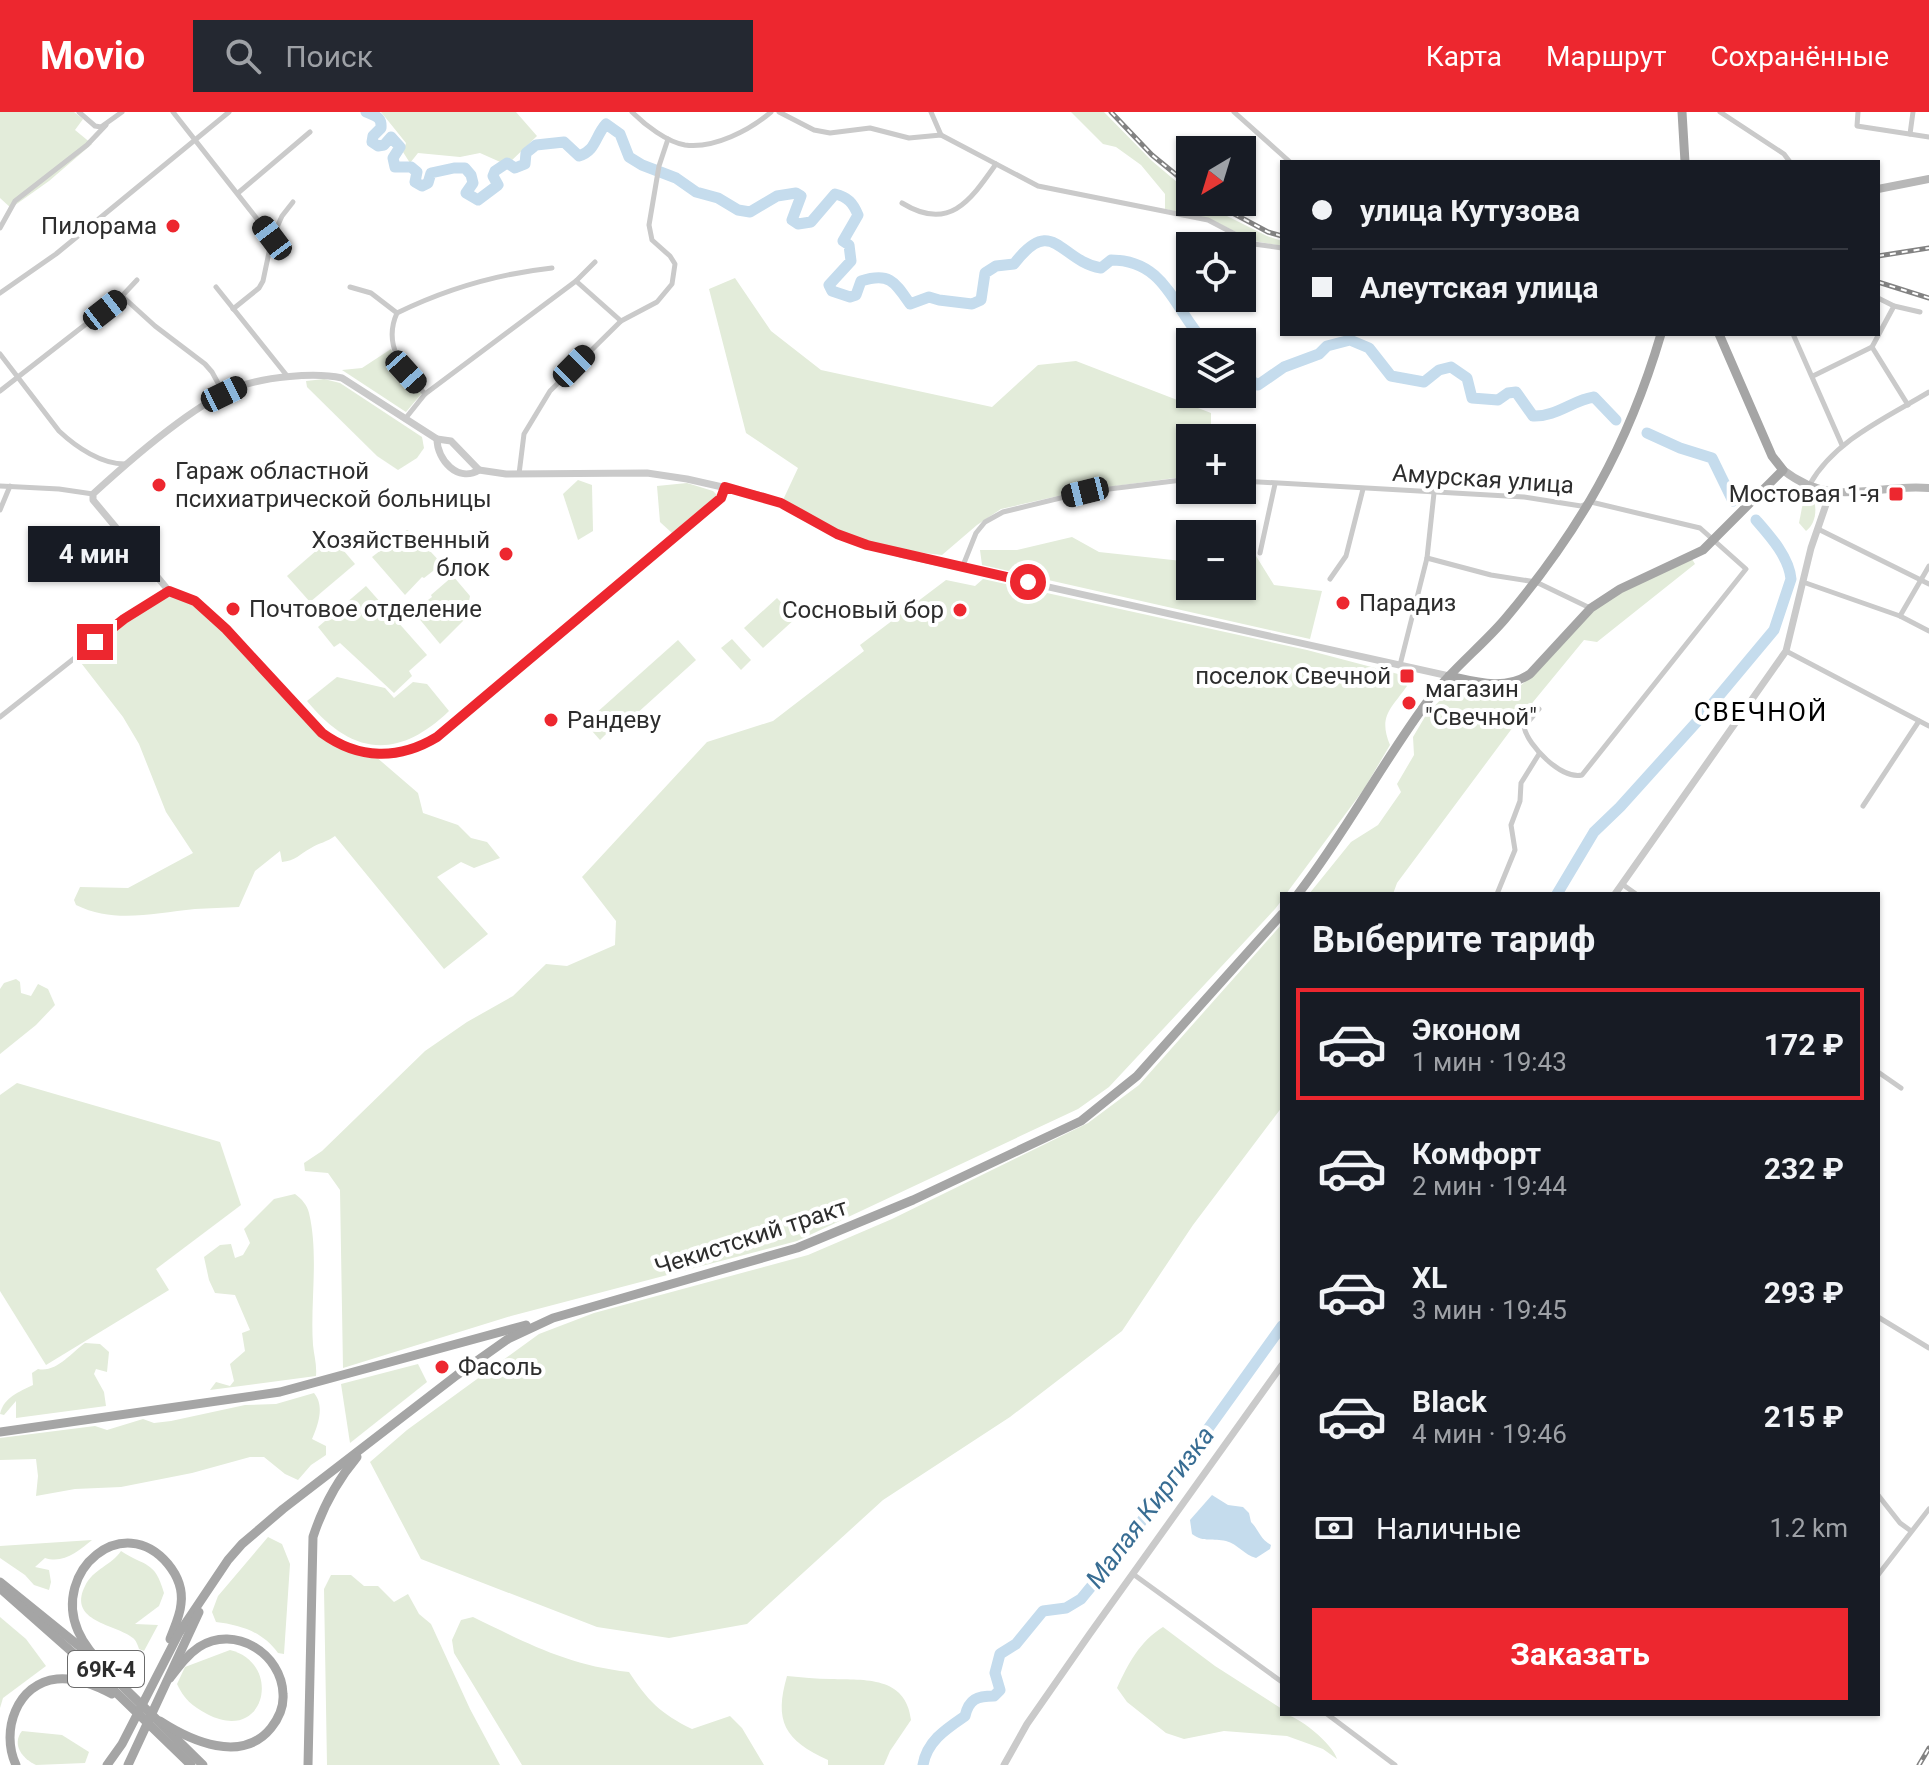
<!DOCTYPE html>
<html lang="ru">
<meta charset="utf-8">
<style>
:root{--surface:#171b24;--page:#242831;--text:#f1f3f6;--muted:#9ea1a6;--line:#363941;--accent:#ed272f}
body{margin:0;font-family:Roboto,sans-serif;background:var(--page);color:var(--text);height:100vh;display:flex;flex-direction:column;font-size:30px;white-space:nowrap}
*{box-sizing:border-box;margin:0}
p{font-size:26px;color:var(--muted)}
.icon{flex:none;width:44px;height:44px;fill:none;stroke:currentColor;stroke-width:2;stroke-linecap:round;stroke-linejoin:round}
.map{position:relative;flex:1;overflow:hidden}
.details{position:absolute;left:1280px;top:780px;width:600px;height:824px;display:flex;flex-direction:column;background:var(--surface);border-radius:0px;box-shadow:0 2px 6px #0004}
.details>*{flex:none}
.hud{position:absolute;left:1280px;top:48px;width:600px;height:176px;border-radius:0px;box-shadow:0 2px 6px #0004;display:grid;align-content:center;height:176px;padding:0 32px;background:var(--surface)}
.needle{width:52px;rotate:218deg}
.fabs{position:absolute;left:1176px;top:24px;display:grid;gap:16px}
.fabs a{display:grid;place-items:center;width:80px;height:80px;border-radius:0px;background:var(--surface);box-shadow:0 2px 6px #0004;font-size:40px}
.end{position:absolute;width:36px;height:36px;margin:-18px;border:10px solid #ed272f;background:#fff;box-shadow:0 0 0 4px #fff}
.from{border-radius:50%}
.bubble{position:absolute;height:56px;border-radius:0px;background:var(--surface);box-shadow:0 2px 6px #0004;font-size:26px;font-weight:700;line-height:56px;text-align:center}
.car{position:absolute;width:24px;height:48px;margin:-24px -12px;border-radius:10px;box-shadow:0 0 6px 2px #0007;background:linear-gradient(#222 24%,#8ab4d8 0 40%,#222 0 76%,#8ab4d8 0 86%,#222 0)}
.hud b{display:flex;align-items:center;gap:28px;height:76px;font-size:30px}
.hud b+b{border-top:2px solid var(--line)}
.hud i{width:20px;height:20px;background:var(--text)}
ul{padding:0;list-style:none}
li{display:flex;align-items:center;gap:24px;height:112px;margin:0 16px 12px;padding:0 16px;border:4px solid transparent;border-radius:0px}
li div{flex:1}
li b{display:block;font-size:30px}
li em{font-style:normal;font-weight:700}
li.active{border-color:var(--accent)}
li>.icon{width:72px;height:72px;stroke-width:1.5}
h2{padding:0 32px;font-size:36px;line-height:96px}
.pay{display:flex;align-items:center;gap:20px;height:88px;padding:0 32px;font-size:30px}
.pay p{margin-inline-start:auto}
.action{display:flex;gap:16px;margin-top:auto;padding:16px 32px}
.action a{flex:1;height:92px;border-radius:0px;background:var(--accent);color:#fff;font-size:32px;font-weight:700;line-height:92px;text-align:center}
header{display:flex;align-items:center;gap:48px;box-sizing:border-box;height:112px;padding:0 40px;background:var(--accent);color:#fff}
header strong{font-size:38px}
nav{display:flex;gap:44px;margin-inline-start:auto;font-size:28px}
.search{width:560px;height:72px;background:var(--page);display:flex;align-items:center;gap:20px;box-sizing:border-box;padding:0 28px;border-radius:0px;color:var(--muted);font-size:30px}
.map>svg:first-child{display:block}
</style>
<header>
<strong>Movio</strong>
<div class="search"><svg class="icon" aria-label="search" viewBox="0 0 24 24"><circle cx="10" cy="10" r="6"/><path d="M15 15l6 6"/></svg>Поиск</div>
<nav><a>Карта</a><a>Маршрут</a><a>Сохранённые</a></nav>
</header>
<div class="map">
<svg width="1929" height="1653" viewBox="0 0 1929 1653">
<rect width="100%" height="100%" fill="#fff"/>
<g fill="#e3ecda">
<path d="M0 0H74L83 7 75 18 92 32 49 69 11 96 0 86Z"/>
<path d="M381 0H516L537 24 507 53 480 41 460 45 418 41 410 51 403 40 406 31Z"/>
<path d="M1071 0H1104L1152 49 1190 81V90H1199L1267 124 1282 129V134L1254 129 1208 106 1165 97V82L1141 53 1116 35 1103 32Z"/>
<path d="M735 166 771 219 821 258 992 295 1038 253 1076 249 1211 301V326H1190V364L1085 378 1001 397 977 413 942 443C907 439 871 434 838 419 819 410 801 398 783 388L798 356 746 321 709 177Z"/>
<path d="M391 237 401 258 422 281 406 300 342 258 362 256Z"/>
<path d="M324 267 340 271 422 325 424 336 417 346 398 358 377 344 307 275 306 269Z"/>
<path d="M578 368 592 373 593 419 578 428 563 382Z"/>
<path d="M687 371 713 379 717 383 672 421 660 410 657 374Z"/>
<path d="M1805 380 1812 384C1818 395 1816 412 1806 419L1799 411Z"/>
<path d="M407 418 436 434 430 439 442 452 424 466 422 465 405 483 372 445Z"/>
<path d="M1247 424H1256V444L1274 473 1322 479 1310 527 982 453 980 438H1017L1072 425 1099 440 1182 449 1188 439 1190 474H1242V434Z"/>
<path d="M332 425 355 452 310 490 287 464Z"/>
<path d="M1692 447 1695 452 1597 530 1584 528 1519 607 1397 771 1393 782H1309L1351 730 1378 713 1401 680 1397 672 1414 643 1413 625 1426 603 1445 583 1463 573 1504 579 1520 574 1533 563 1593 499 1621 480Z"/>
<path d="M453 464 470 484 466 506 440 532 417 504 412 507 408 503 432 485 431 483Z"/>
<path d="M983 467 1307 538 1398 562 1407 574C1391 597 1378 604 1390 633L1364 677 1286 782H1282V788L1275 797 1109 975 1078 997 797 1129 511 1204 343 1256 340 1078 328 1061 305 1059 304 1051 322 1039 425 939 467 910 513 884 546 852 567 854 615 833 616 809 582 765 707 630 773 609 864 539 860 533 946 468 975 474Z"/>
<path d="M366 474 427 543 409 559 412 564 394 581 340 531 334 535 318 515Z"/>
<path d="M170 482 194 492 224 519 321 622 337 634 375 644 418 681 423 701 458 713 471 726 487 730 500 746 474 756 461 750 437 765 488 822 444 857 335 724C327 730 319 731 311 736 300 742 295 749 282 750L280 739 255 759 239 795C224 796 209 796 195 797 153 801 115 812 76 793L74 788 80 775 128 776 193 741 166 700 139 632 123 605 78 547 125 509Z"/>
<path d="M777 486 796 506 763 536 744 516Z"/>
<path d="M732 527 751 548 741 558 721 536Z"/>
<path d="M678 528 696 548 614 622 610 618 600 628 585 611Z"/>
<path d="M337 565 385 576 394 586 413 570 427 572 449 599C398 648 352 644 307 589Z"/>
<path d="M1282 812V995L1193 1113 1122 1219 1010 1305 883 1388 747 1512 669 1526 597 1515 421 1447 370 1350 407 1318 539 1222 594 1201 808 1143 892 1107 1088 1011 1139 973Z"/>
<path d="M16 867 20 870 21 881 31 884 38 872 48 877 55 893 36 913 0 942V877L4 871Z"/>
<path d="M17 971 220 1030 241 1093 156 1157 169 1178 46 1253 0 1179V983Z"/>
<path d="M295 1082C302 1087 307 1093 309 1101 319 1143 310 1191 313 1233 314 1244 317 1252 316 1264L210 1278 216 1270 230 1274 234 1269 230 1252 245 1239 242 1221 250 1218 235 1183 215 1181 209 1168 204 1145 220 1133 231 1132 235 1146 243 1143 250 1131 244 1117 274 1087Z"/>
<path d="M85 1231 100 1232 109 1240 107 1260 96 1257 94 1262 104 1280 106 1294 16 1306V1289L4 1303 0 1302C4 1285 19 1280 33 1273L32 1261 38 1257C56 1261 71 1241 85 1231Z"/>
<path d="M418 1252 427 1270 350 1331 341 1272Z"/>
<path d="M314 1281C325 1294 318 1313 312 1327L326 1334V1343L311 1353 298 1368 285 1362 264 1345H250L192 1361 121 1375 75 1377 36 1384 38 1364 36 1347 0 1348V1326L95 1314 107 1318 143 1307 154 1311 171 1309 245 1293 276 1292Z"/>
<path d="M268 1425 282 1432 290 1452 284 1542 278 1541C263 1520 241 1513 216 1510L212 1500 218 1484Z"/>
<path d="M92 1428C78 1439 64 1452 45 1446L35 1455 49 1458 51 1470 49 1478 34 1473 25 1463 0 1446V1434Z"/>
<path d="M121 1439C145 1455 155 1448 164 1481L159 1494 135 1512 158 1513 144 1539 139 1537C138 1534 136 1528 133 1526 116 1512 67 1510 85 1474 93 1457 112 1453 121 1439Z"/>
<path d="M331 1463H351L364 1474H378L394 1490 408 1482 419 1502 431 1512 470 1597 500 1653H327L324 1477Z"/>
<path d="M0 1505 26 1527 46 1554 3 1586 0 1596Z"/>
<path d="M473 1505C527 1531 567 1553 629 1560 647 1588 661 1602 692 1617L730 1604 742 1616 764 1653H522L454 1541 452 1528 461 1508Z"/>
<path d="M1163 1515 1215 1554 1282 1597V1602C1297 1602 1333 1632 1337 1647L1323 1637 1287 1624 1224 1619 1184 1627 1166 1621 1127 1590 1117 1576C1128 1552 1140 1529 1163 1515Z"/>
<path d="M230 1538C283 1551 266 1633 207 1602 192 1594 184 1587 177 1572L185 1555Z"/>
<path d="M787 1564C802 1565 816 1567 831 1567 865 1568 906 1564 911 1608L890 1639 884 1653H828V1648C784 1628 774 1609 787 1564Z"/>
<path d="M22 1619 62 1623 89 1640 85 1651 36 1653C23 1647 11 1633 22 1619Z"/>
</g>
<path fill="#c5dced" d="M1212 1383 1228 1393 1243 1395 1249 1401 1251 1410C1259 1418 1260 1427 1271 1433L1270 1437 1256 1446C1244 1443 1238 1432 1226 1429 1213 1426 1204 1431 1192 1422L1190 1408Z"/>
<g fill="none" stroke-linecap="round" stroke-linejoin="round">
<g stroke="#c5dced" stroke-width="11">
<path d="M366 0C375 4 382 4 381 16L373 24 372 30 378 34 384 33 391 25 400 35 393 46 395 55H411L417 60 415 70 422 74 428 71 431 61 454 56H465L471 63 473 71 466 81 478 88 498 73 493 64 495 59 507 51 515 56 525 52 526 41 536 33 564 30 579 44C596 39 595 24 606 12L620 22 629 45 642 53 676 66 696 80 718 86 738 98 750 100 777 84 796 81 801 84 792 108 798 112 811 110 835 82C848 85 853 91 858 103L843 129 849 133 851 149 829 173 832 179 850 185 856 183 861 169C890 160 895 170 910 192L929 185 939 188 972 192 981 188 985 161 996 154 1014 152C1053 101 1060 149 1101 156L1111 148C1167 148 1174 199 1205 230"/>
<path d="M1242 263 1258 273 1284 255 1319 242 1327 234 1350 228 1369 236 1391 264 1424 270 1439 258 1451 255 1467 266 1472 286 1498 288 1508 281 1516 280 1533 304C1556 305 1573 288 1594 285L1616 308"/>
<path d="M1647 321 1680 336 1712 346 1733 389"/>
<path d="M1557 782 1594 720 1620 695 1703 603 1774 518 1791 467C1789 445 1770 424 1756 408"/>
<path d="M923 1653C927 1629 946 1617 965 1604 969 1587 977 1584 994 1584L1000 1578 995 1561 1000 1542 1016 1532 1043 1499 1066 1496 1081 1487 1118 1442 1282 1214"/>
</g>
<g stroke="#cacaca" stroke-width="5">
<path d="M79 0 95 14 101 15 122 0"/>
<path d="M173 0 272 126 263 169 259 176 233 197"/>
<path d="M632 0C645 13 667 30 685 33 714 37 750 18 771 0"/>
<path d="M779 0 814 18 830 21 870 16 909 26 941 23 1038 74 1208 108 1254 132 1282 136"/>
<path d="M931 0 941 23"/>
<path d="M1234 0 1290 50"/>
<path d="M1720 0 1784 42 1790 50"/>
<path d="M1858 0 1857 14 1929 25"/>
<path d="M1910 22 1913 0"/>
<path d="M238 81 310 20"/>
<path d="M902 91C949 120 970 89 996 52"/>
<path d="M0 116 15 89 87 33 106 13"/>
<path d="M272 126 282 104 293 90"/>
<path d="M576 169 621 209"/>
<path d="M216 175 288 265"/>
<path d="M350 175 371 181 397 201"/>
<path d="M0 181 56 142 229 0"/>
<path d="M122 184 155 214 205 252 212 260 224 282"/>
<path d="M1878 186 1894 194 1920 200"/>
<path d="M1793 222 1842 333"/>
<path d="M1872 235 1894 194"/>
<path d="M0 242 59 319C76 335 102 353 127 352"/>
<path d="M1813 264 1872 235 1908 293"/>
<path d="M0 279 122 184 137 168"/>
<path d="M425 282C404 258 382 234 397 201 446 177 497 162 552 156"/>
<path d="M405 307 425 282 576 169 595 150"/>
<path d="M519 362 524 322 550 279 621 209 657 190 672 172 675 152 670 144 652 128 649 113 659 54 668 27"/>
<path d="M1242 369 1524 385 1581 394 1591 390 1700 416 1746 457 1582 663C1562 668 1528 634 1524 615L1539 597"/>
<path d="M1810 372C1835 328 1886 306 1929 280"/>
<path d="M0 374 59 377 93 382"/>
<path d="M0 398 10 374"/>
<path d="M1818 417 1929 472"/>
<path d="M1260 441 1275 372"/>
<path d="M1427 446 1491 463 1536 470 1590 496"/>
<path d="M962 456 976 421 985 410 1003 400 1085 380 1190 367"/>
<path d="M1330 467 1346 444 1363 377"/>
<path d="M1803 470 1900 504 1929 519"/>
<path d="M1900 504 1929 454"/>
<path d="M1786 539 1929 614"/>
<path d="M1400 553 1427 446 1434 381"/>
<path d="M0 605 124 507 169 480"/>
<path d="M1863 694 1919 609"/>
<path d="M1622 772 1636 782"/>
<path d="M1497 782 1515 738 1511 713 1520 689 1521 671 1539 642"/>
<path d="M1878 960 1901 976"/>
<path d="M1878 1205 1929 1236"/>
<path d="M1878 1383 1900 1411 1911 1419"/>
<path d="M1133 1462 1282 1570"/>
<path d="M1878 1463 1929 1397"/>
<path d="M1327 1602 1395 1653"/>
</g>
<g stroke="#cacaca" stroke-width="7">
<path d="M437 327C437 348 458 371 479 358L506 362 647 361 687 367 762 384 781 391 837 422 900 442 1449 564"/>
<path d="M479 358 451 329 437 327 342 266C314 260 265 265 238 275 192 293 129 349 93 382V388L169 479 195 489 226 517 322 621C359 647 399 648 437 625L721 386 725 375"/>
<path d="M1615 782 1786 539 1811 436 1830 381"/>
<path d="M1004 1653 1027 1612 1089 1523 1282 1253"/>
</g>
<g stroke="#b7b7b7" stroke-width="8">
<path d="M1878 77 1929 67"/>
<path d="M1783 358C1834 398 1873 371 1929 376"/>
</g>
<g stroke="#a5a5a5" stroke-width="9">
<path d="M1682 0 1685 50"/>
<path d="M1449 564C1476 570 1505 579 1530 562L1591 496 1620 477 1703 438 1783 358 1772 344 1719 222"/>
<path d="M1298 782C1346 720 1383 649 1430 586 1452 557 1482 534 1505 507 1580 418 1628 334 1661 222"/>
<path d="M0 1320 280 1280 526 1213"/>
<path d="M0 1470 89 1542"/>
<path d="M3 1479 98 1563 191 1653"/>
<path d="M100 1552 203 1653"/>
<path d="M103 1554C94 1544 84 1533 78 1519 52 1459 123 1398 168 1452 177 1463 183 1477 181 1492 180 1504 174 1516 170 1527"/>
<path d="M160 1609C191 1629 242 1652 271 1616 279 1606 284 1595 283 1582 282 1542 235 1512 199 1535 187 1543 179 1554 170 1566"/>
<path d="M16 1653C0 1619 17 1571 57 1567 76 1565 95 1573 112 1582"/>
<path d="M107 1653 122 1632 179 1521 228 1448 242 1432 283 1397 457 1263 508 1227 553 1206 797 1136 913 1088 1081 1009 1137 964 1282 802"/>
<path d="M128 1653 199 1500"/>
<path d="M308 1653 313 1425C323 1394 336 1370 357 1345"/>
</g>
<defs>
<g id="rail">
<path d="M1111 0 1152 43 1190 74"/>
<path d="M1212 90 1268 120 1282 124"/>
<path d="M1878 144 1929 136"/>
<path d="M1878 170 1929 186"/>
<path d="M1919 1653 1929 1636"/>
</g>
</defs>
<use href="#rail" stroke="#828282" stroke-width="5"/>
<use href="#rail" stroke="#fff" stroke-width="2" stroke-dasharray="6" stroke-linecap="butt"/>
</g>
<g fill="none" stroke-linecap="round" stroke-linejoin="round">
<path stroke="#ed272f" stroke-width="10" d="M95 530 124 507 169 479 195 489 226 517 322 621C359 648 399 648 437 625L721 386 725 375 781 391 837 422 867 433 1028 470"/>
</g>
<g fill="#ed272f" stroke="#fff" stroke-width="3">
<circle cx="173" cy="114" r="8"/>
<circle cx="159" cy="373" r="8"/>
<rect x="1888" y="374" width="16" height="16" rx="4"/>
<circle cx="506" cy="442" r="8"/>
<circle cx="1343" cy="491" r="8"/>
<circle cx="233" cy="497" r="8"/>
<circle cx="960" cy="498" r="8"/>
<rect x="1399" y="556" width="16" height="16" rx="4"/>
<circle cx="1409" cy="591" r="8"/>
<circle cx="551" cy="608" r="8"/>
<circle cx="442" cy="1255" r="8"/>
</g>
<g text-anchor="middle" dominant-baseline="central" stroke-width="8" stroke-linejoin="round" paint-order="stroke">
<rect fill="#fff" stroke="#6c6c6c" stroke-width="2" x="68" y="1539" width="76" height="36" rx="6"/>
<g font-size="22" font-weight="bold" fill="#2d2d2d">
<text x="106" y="1557">69К-4</text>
</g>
<g font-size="24" fill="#2d2d2d" stroke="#fff" text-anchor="start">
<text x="157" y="114" text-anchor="end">Пилорама</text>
<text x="175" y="359">Гараж областной<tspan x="175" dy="28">психиатрической больницы</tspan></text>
<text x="1880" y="382" text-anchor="end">Мостовая 1-я</text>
<text x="490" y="428" text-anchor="end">Хозяйственный<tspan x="490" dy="28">блок</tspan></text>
<text x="1359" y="491">Парадиз</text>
<text x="249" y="497">Почтовое отделение</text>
<text x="944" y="498" text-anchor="end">Сосновый бор</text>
<text x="1391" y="564" text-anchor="end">поселок Свечной</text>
<text x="1425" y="577">магазин<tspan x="1425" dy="28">"Свечной"</tspan></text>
<text x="567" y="608">Рандеву</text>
<text x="458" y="1255">Фасоль</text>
</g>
<g font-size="24" fill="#2d2d2d" stroke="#fff">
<text transform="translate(1483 367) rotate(4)">Амурская улица</text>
<text transform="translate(751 1125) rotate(-18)">Чекистский тракт</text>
</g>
<g font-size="26" letter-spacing="2" fill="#000" stroke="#fff">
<text x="1761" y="600">СВЕЧНОЙ</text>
</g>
<g font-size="26" font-style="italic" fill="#386d93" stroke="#fff">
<text transform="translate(1150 1395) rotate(-53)">Малая Киргизка</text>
</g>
</g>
</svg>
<div class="fabs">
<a><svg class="needle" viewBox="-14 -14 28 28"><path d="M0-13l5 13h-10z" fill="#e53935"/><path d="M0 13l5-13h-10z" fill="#9ea1a6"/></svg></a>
<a><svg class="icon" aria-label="locate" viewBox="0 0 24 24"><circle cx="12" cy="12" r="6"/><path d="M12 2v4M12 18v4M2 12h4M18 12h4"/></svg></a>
<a><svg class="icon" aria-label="layers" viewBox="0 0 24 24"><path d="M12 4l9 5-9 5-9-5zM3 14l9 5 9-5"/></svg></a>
<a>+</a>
<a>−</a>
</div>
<i class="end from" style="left:1028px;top:470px"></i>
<i class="end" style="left:95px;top:530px"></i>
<div class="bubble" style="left:28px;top:414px;width:132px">4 мин</div>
<i class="car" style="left:272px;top:126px;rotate:323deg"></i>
<i class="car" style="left:105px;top:198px;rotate:52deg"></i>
<i class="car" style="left:574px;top:254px;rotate:45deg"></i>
<i class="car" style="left:406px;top:260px;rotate:138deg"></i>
<i class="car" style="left:224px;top:282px;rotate:64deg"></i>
<i class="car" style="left:1085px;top:380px;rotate:256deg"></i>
<div class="hud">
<b><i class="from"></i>улица Кутузова</b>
<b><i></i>Алеутская улица</b>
</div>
<section class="details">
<h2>Выберите тариф</h2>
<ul>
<li class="active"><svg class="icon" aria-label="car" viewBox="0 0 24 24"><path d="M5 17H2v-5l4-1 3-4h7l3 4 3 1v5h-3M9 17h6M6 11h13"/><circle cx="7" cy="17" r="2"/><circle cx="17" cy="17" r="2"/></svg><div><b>Эконом</b><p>1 мин · 19:43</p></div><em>172 ₽</em></li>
<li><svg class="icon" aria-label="car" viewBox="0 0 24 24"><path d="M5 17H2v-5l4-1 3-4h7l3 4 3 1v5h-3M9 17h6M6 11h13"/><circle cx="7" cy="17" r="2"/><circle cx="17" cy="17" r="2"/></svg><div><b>Комфорт</b><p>2 мин · 19:44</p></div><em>232 ₽</em></li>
<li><svg class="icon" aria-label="car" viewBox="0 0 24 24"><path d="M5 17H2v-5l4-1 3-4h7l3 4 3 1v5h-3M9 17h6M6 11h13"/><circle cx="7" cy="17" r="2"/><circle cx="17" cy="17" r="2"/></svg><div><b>XL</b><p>3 мин · 19:45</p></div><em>293 ₽</em></li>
<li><svg class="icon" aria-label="car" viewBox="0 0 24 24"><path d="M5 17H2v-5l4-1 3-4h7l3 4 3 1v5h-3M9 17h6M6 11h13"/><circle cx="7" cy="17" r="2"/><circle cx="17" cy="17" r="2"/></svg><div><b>Black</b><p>4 мин · 19:46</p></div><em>215 ₽</em></li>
</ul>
<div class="pay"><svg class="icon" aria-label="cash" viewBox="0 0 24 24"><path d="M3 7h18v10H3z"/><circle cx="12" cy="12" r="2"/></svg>Наличные<p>1.2 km</p></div>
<div class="action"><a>Заказать</a></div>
</section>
</div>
